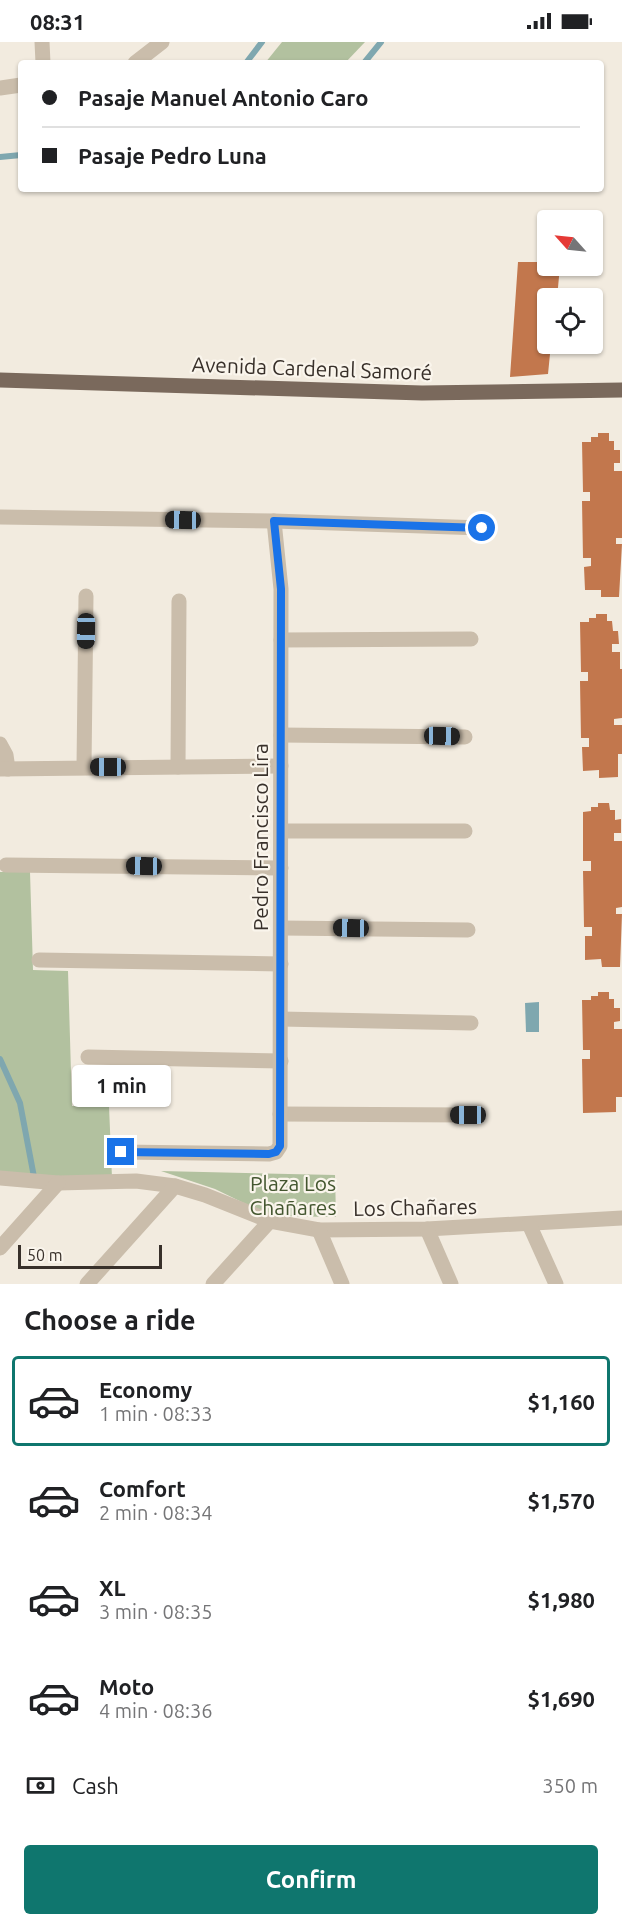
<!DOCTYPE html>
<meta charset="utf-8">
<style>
:root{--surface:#fff;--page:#f2f2f2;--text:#202124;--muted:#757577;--line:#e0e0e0;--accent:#0f766e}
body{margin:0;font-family:Ubuntu,sans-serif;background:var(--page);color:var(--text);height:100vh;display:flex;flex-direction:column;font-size:22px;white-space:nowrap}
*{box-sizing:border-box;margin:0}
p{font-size:20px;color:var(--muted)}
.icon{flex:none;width:33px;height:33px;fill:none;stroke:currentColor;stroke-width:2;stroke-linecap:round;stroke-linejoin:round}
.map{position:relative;height:1242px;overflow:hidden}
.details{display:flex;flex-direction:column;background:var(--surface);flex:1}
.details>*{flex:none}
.banner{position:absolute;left:18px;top:18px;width:586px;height:132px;border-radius:6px;box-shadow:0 2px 4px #0004;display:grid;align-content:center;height:132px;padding:0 24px;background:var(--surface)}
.needle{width:39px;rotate:297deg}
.controls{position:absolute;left:537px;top:168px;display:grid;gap:12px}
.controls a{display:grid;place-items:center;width:66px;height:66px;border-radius:6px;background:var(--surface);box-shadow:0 2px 4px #0004;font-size:30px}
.scale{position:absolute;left:18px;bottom:15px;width:144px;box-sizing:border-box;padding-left:6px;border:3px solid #38302a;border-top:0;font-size:16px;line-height:21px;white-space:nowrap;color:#38302a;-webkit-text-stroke:4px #faf5ec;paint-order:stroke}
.end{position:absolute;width:27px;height:27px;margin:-14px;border:8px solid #1a73e8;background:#fff;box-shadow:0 0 0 3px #fff}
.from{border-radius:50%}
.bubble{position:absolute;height:42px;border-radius:6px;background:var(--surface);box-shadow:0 2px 4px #0004;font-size:20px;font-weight:700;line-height:42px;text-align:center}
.car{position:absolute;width:18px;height:36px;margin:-18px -9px;border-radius:8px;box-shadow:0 0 4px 2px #0007;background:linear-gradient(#222 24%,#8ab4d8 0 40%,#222 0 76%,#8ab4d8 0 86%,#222 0)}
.banner b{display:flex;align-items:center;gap:21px;height:57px;font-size:22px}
.banner b+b{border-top:2px solid var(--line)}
.banner i{width:15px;height:15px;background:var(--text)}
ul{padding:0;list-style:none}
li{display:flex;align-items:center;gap:18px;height:90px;margin:0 12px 9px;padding:0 12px;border:3px solid transparent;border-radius:6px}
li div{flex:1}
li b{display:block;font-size:22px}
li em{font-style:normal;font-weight:700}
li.selected{border-color:var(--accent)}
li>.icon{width:54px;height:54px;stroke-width:1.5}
h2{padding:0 24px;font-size:27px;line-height:72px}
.pay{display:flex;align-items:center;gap:15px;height:66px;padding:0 24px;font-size:22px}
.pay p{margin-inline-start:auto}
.primary-button{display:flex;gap:12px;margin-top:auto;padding:12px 24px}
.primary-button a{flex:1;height:69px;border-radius:6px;background:var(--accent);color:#fff;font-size:24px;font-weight:700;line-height:69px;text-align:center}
.status{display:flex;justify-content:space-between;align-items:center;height:42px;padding:0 30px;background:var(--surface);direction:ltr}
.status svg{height:16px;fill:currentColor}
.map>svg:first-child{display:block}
</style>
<div class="status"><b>08:31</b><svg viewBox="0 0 49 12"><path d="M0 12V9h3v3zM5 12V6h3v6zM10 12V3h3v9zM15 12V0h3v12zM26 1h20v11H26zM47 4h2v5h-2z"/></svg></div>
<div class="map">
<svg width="622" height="1242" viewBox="0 0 622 1242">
<rect width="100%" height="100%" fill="#f2ebdf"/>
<g fill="#b2c19f">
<path d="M282 0H365L345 21H265Z"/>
<path d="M0 830H30L33 928 68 929 72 1064H109L112 1136 0 1132Z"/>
<path d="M161 1129 335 1133 336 1175 276 1174 264 1171 215 1147Z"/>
</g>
<path fill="#7fa7af" d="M539 960V990H526L525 961Z"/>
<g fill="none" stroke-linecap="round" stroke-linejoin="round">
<g stroke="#7fa7af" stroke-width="6">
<path d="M246 21 262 0"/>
<path d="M364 21 381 0"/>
<path d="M0 115 21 113"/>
<path d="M0 1017 20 1061 34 1135"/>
</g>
</g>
<g fill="#c2774d">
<path d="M518 220H548V224H560L557 256H548V302H551L548 332 510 335Z"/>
<path d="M598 391H609V399H614V408H620V421H614V429H622V496H616V502H622L619 555H601V548H585L584 525 591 524V516H583L582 459H590V450H583L582 400H591V395H598Z"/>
<path d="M596 572H607V579H612L613 589H618L619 602H612V610H620V627H622V676L614 677V683H622V712H618V735L599 736V728L583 729 582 705H589V696H581L580 639H588V630H581L580 580H589V576H596Z"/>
<path d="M598 761H609L610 768H615V778L621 777V791H614V799H622V865L616 866V872H622L620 925H602L601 917 585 918V894H592V885H584L583 829H591V819H583V770L591 769V765H598Z"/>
<path d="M598 950H609V957H614V966H620V979L614 980V987H622V1055H616V1070L583 1071 582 1017H590V1008H583L582 958H591V954H598Z"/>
</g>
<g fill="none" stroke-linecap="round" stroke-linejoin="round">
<g stroke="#cabdab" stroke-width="15">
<path d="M42 0 43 21"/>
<path d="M135 21 162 0"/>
<path d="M0 46 21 43"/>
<path d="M0 475 274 479 482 486"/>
<path d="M281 598 471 597"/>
<path d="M281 693 465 695"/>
<path d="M0 702 6 713 8 727"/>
<path d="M84 725 86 554"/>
<path d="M178 725 179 559"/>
<path d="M0 727 281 724"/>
<path d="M281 789H465"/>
<path d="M6 823 281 826"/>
<path d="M281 886 468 888"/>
<path d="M39 918 281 922"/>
<path d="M281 977 471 981"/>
<path d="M88 1015 281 1019"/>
<path d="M280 1072 468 1073"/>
<path d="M121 1110 269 1112 276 1110 280 1104 281 547 274 479"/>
<path d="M0 1136 58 1141 136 1139 175 1144 205 1153 270 1179 319 1188 427 1187 622 1176"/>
<path d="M529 1182 556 1242"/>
<path d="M427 1187 451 1242"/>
<path d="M319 1188 342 1242"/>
<path d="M0 1206 58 1141"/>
<path d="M87 1242 175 1144"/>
<path d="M213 1242 270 1179"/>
</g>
<path stroke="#7a695c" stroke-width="15" d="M0 338 422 351 622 348"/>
</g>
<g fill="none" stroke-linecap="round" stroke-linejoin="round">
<path stroke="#1a73e8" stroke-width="8" d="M121 1110 269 1112 276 1110 280 1104 281 547 274 479 482 486"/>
</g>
<g text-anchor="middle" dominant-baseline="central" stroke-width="4.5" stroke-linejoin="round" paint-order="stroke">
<g font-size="21" fill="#38302a" stroke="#faf5ec">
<text transform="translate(312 326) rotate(2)">Avenida Cardenal Samoré</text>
<text transform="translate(260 795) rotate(-90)">Pedro Francisco Lira</text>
<text transform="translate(415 1165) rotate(-1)">Los Chañares</text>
</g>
<g font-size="21" fill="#43562f" stroke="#faf5ec">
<text x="293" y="1141">Plaza Los<tspan x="293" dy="24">Chañares</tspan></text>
</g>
</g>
</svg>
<div class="controls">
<a><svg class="needle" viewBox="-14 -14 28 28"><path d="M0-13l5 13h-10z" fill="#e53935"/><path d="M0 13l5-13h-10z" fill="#757577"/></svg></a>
<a><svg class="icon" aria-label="locate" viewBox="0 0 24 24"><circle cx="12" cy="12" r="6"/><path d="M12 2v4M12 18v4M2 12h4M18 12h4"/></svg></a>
</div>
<div class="scale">50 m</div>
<i class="end from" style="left:482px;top:486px"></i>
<i class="end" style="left:121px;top:1110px"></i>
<div class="bubble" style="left:72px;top:1023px;width:99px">1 min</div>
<i class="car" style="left:183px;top:478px;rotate:271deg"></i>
<i class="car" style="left:86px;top:589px;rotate:181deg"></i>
<i class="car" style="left:442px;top:694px;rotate:91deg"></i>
<i class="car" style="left:108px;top:725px;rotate:270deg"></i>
<i class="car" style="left:144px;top:824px;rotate:271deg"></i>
<i class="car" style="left:351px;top:886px;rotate:271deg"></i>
<i class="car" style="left:468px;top:1073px;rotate:270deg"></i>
<div class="banner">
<b><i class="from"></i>Pasaje Manuel Antonio Caro</b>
<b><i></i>Pasaje Pedro Luna</b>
</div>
</div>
<section class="details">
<h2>Choose a ride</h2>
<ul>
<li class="selected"><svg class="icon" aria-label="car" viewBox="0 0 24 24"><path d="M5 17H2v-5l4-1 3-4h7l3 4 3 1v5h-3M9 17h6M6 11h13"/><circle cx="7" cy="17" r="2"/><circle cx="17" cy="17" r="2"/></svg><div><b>Economy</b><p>1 min · 08:33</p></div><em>$1,160</em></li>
<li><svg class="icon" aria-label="car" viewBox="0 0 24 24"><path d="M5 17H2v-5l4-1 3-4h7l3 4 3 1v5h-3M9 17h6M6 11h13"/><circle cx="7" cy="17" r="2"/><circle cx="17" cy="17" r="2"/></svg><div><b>Comfort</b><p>2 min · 08:34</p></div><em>$1,570</em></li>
<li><svg class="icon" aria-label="car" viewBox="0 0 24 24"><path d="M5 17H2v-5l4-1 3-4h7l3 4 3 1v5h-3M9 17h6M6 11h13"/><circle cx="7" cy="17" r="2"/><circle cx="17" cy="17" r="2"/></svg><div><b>XL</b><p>3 min · 08:35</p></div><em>$1,980</em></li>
<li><svg class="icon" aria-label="car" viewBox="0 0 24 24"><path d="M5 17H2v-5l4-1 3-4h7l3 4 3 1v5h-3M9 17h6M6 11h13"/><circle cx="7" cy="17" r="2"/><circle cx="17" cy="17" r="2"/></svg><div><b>Moto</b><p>4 min · 08:36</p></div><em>$1,690</em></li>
</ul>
<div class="pay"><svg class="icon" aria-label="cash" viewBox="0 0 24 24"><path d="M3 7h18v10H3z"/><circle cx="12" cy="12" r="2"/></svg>Cash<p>350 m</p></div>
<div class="primary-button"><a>Confirm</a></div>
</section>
